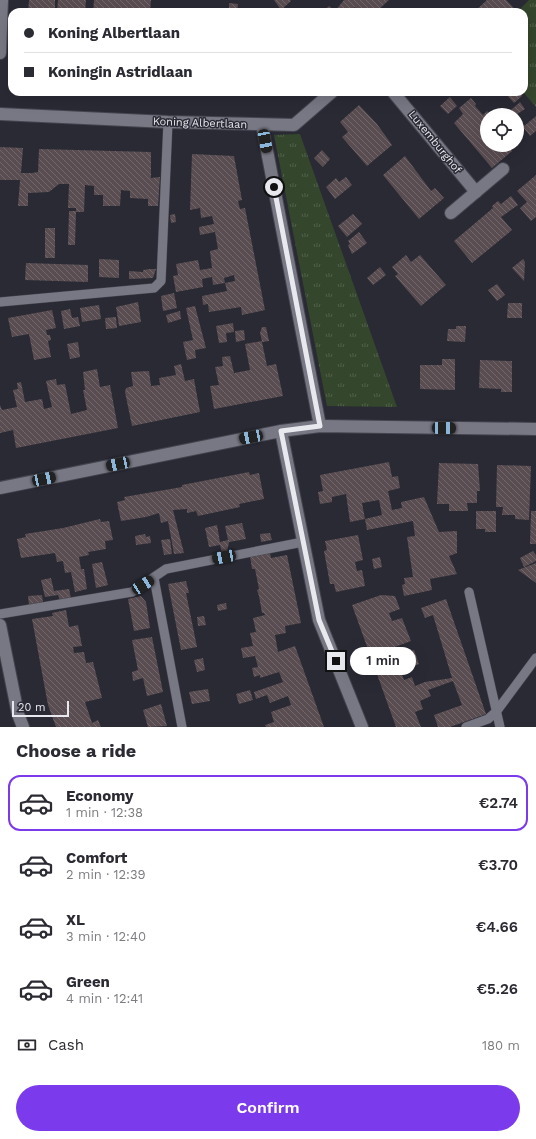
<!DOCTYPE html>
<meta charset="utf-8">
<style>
:root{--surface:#fff;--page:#f7f7f7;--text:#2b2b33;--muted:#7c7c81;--line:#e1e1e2;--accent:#7c3aed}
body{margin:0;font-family:"Work Sans",sans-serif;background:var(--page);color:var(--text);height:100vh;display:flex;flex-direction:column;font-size:15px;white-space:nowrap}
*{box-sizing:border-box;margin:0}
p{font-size:13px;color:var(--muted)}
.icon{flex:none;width:22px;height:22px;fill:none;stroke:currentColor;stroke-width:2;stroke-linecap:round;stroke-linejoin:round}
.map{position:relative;height:727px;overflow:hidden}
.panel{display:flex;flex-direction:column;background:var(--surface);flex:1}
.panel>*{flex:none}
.hud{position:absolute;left:8px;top:8px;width:520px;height:88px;border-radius:12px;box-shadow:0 4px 16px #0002;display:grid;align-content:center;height:88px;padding:0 16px;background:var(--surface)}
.fabs{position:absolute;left:480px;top:108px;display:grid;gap:8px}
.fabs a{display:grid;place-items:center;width:44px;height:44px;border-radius:50%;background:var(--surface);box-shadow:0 4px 16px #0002;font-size:20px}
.scale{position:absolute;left:12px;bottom:10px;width:57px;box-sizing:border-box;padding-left:4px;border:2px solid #e8e8ef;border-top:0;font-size:11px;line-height:14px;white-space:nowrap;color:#e8e8ef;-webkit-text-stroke:3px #292a34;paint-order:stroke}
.end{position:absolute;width:18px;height:18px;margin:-9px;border:5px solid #e8e8ef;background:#111;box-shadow:0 0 0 2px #111}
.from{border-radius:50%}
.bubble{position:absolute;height:28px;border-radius:14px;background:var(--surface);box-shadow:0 4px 16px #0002;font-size:13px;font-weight:600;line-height:28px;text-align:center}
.car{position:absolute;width:12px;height:24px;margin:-12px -6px;border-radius:5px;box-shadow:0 0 3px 1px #0007;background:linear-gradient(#222 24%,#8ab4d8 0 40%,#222 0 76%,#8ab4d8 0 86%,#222 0)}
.hud b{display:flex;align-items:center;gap:14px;height:38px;font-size:15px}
.hud b+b{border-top:1px solid var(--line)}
.hud i{width:10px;height:10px;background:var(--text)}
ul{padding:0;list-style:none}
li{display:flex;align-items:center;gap:12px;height:56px;margin:0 8px 6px;padding:0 8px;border:2px solid transparent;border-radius:12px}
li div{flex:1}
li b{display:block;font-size:15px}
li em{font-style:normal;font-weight:600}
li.current{border-color:var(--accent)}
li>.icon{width:36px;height:36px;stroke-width:1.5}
h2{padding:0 16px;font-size:18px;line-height:48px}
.pay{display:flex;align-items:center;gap:10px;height:44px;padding:0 16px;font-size:15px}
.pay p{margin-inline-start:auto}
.action{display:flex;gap:8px;margin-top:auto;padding:8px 16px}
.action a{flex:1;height:46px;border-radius:24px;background:var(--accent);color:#fff;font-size:16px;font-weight:600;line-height:46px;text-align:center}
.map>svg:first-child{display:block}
</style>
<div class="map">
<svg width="536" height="727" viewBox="0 0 536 727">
<defs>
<pattern id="grass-tufts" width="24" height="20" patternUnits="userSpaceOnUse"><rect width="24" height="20" fill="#34462c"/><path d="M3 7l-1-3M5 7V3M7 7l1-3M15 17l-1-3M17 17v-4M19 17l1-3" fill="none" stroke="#51614b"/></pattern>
<pattern id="building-back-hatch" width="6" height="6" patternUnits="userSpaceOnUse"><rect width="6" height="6" fill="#5a4d52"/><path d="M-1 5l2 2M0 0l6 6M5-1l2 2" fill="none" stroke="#72676b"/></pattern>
</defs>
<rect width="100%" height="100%" fill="#292a34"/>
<g fill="url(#grass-tufts)">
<path d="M529 0H536V107L523 92 524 12H517Z"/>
<path d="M300 134 397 407 327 406 274 135Z"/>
</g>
<g fill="url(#building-back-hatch)" fill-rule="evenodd">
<path d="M29 0H55V12H28Z"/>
<path d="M58 0H86L85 12H57Z"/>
<path d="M94 0H151L150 12H93Z"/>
<path d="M274 0H290L291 1 281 10Z"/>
<path d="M344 0H389L376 12H359L355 7 349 12H322L329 6 335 11Z"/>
<path d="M487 0H506L516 10 514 12H474Z"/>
<path d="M229 3 238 4 237 12H229Z"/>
<path d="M109 92H155V95Z"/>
<path d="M504 92H518L522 96 514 103Z"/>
<path d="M450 97 457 106 448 114 440 106Z"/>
<path d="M471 98 476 104 475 106 483 115 487 111 491 115H487V145H507L512 151 492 168 454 123 463 114 459 108Z"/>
<path d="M520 102 525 109 516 115 511 110Z"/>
<path d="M359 105 377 124 392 145 367 166 342 137 348 132 340 122Z"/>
<path d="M536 116V131L530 136 523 127Z"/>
<path d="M0 147 23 148 21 173H32L38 172 39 149 151 152V178L160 177 158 206H148V199L130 198V191L121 190 120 206H103V195H94V186L85 185 84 212H76V208H68L69 184H59L49 192 28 193V206H18L20 180H0Z"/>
<path d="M322 150 330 159 323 167 314 158Z"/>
<path d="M192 154 234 156 242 200 222 205 238 201 240 209 245 208 265 310 242 315 241 307 209 312 208 304 203 305 202 296 227 291 225 283 235 281 234 275 224 278 225 283 213 285 212 277 202 279 203 287 176 292 173 276 178 275 176 264 198 260 200 270 212 268 210 251 218 249 215 232 200 235 199 227 214 224 212 216 201 218 200 208 190 210Z"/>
<path d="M405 156 431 191 435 188 444 198 419 219 383 175Z"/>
<path d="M536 175V217L531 221 520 208 527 202 517 191Z"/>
<path d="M346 177 352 185 335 199 326 187 336 178 339 182Z"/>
<path d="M511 196 518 205 501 217 512 230 472 263 454 241 493 208 492 206 498 201 501 204Z"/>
<path d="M69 211H76L75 245H68Z"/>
<path d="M175 214 176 222 171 223 170 215Z"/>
<path d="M353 214 362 224 347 237 338 226Z"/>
<rect x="45" y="228" width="10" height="30"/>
<path d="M359 232 367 243 352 254 348 245 350 244 348 241Z"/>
<path d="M406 255 411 262 420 255 446 285 421 306 395 276 398 274 392 267Z"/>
<path d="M99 259 119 260V278L99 277Z"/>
<path d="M523 259 525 262 524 281 512 268Z"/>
<path d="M26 263 88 265V282L25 280Z"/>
<path d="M380 267 386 275 373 285 367 278Z"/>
<path d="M150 269H156L153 278 129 279V271L143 272V270Z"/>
<path d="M497 284 505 295 497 301 488 290Z"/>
<path d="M174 293 177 308 163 311 161 296Z"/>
<path d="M138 302 141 322 119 326 116 307Z"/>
<path d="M508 303H522V318H507Z"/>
<path d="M99 305 101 319 82 322 80 308Z"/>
<path d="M195 306 206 348 195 350 196 358 187 360 183 342 193 340 186 308Z"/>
<path d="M70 309 72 318 78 317 80 326 64 329 61 311Z"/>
<path d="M52 310 56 328 46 330 47 335H50L51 340 48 341 51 357 34 360 29 334 12 337 8 318Z"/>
<path d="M180 311 181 319 168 323 166 315Z"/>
<path d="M116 317 117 328 106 329 105 318Z"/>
<path d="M233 323 234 332 226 333 227 342 219 343 216 326Z"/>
<path d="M456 326H466L465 342 447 341 448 329H456Z"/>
<path d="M262 327H266L269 341 262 342 267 366 276 364 283 396 214 409 210 386 219 385 215 367 223 366 222 357 230 356 234 373 250 370 245 344 262 341 260 333Z"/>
<path d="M244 330 245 340 236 342 235 331Z"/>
<path d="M78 342 80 357 70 359 67 344Z"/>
<path d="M442 359H455V390L420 389V365H442Z"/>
<path d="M480 360 512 361V392H501V389L479 388Z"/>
<path d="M181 364 185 381 194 379 200 412 132 426 125 392 126 388 133 386 131 372 149 371 151 386 160 385 159 378 176 375 174 366Z"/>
<path d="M97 369 100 387 110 385 118 428 16 448 13 430 0 433V405L2 410 17 407 13 390 18 389 17 383 21 382 25 402 42 399 44 409 52 407 46 381 56 379 57 385 65 384 71 414 87 410 83 390H85L83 372Z"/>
<path d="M389 462 392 477 398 476 400 488 388 491 392 510 402 508 401 502 424 497 439 532 457 531V553L449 556 457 574 430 579 432 590 404 596 402 585 405 584 404 578 413 577 407 537 415 536 413 521 367 530 365 519 350 522 346 494 332 497V502L320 504 318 492 323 491 320 475ZM379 500 382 515 365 519 362 503Z"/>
<path d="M439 463 478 464 480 491H477V503H467L468 511H449V504H437Z"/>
<path d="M497 465 531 466 529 520 515 519V515H502L503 507H496Z"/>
<path d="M249 472 250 475 259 473 264 499 239 504 240 507 198 516 196 511 187 513V509L173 510 184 553 174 554 168 521 161 523 159 513 146 517 121 521 117 502 125 500 124 497 182 487V485Z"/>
<path d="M476 511H496V532H485V529H476Z"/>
<path d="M531 511H536V544H530Z"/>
<path d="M100 519 101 522 109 521 113 540 105 541 106 549 88 552 89 555 79 557 81 569H84L87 589 75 592 71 572 65 573 63 561 57 562 55 553 21 558 17 539 26 537 25 534 63 528Z"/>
<path d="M242 523 246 539 229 542 227 552 222 553 220 545 209 547 205 528 217 525 220 542 228 540 225 526Z"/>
<path d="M270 533 272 540 261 542 260 534Z"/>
<path d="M145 534 146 537 150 536 151 543 136 545 135 536Z"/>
<path d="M358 535 363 560 355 562 357 571 362 570 365 586 336 592 334 584H330L324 551 327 550 325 541Z"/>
<path d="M170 539 172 554 164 555 161 540Z"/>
<path d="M533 551 536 555V561L524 567 520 558Z"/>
<path d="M270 552 271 558 287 555 301 623 285 626 286 633 275 635 278 652 295 646 324 727H266L265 725 274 722 271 712 291 705 288 696 270 703 267 695 256 699 254 692 283 682 279 672 260 678V675L254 677 252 668 258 667 255 656 243 658 241 648 253 646 250 633 256 632 253 618 265 615 264 613H262L259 596 257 590 259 589 255 569H252L250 556Z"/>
<path d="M380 557 382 567 374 569 372 559Z"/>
<path d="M102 562 108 585 96 588 92 564Z"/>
<path d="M536 563V583L518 570Z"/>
<path d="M51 578 54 591 69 589 71 598 60 601 58 595 45 597 41 580Z"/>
<path d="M186 581 189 593H186L197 647 181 650 168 584Z"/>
<path d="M42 595 43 603 29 605 28 596Z"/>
<path d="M381 595 395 596 400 609 389 613 392 621 402 618 411 641 392 648 395 655 414 650 419 664 401 671 404 680 412 677 415 686 425 682 452 678 433 615 425 618 421 608 446 599 486 714 450 727H438L434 715 462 705 453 681 428 690 431 696 420 701 423 709 415 712 421 727H396L352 605Z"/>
<path d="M141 596 146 602 150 628 134 631 128 599Z"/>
<path d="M226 603 227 609 218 611 217 605Z"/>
<path d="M66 610 69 627 78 625 82 646 73 647 74 653 84 652 86 663 93 662 102 698 85 702 92 723 98 720 101 727H56L48 705 32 619 53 616 52 613Z"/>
<path d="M204 616 206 625 198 626 197 617Z"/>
<path d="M152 637 163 692 147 696 143 678 133 681 132 672 138 670 132 640Z"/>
<path d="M203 658 205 670 197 672 194 660Z"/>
<path d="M208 689 210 701 192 704 189 692Z"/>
<path d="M250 690 253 700 239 704 236 694Z"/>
<path d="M161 704 167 726 148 727 143 710Z"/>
</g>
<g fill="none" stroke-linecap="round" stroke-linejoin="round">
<defs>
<g id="service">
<path d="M0 302 154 288 161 281 168 122"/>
<path d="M154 578 182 727"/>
<path d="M469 592 500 727"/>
<path d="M0 614 132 592 166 569 303 542"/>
<path d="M466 727 488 719 496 712 536 658"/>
</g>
<g id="minor">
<path d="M0 53 2 0"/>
<path d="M393 92 476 192"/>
<path d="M0 114 168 122 294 125 332 92"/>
<path d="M262 125 320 426"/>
<path d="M451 213 503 169"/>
<path d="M281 431 319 620 362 727"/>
<path d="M0 488 281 431 320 426 536 429"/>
<path d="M0 625 18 714 23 727"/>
</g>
</defs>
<use href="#service" stroke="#45454f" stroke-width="10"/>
<use href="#minor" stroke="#45454f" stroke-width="14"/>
<use href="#service" stroke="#787885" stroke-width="9"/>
<use href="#minor" stroke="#787885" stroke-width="12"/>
</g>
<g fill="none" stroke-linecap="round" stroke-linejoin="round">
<path stroke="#e8e8ef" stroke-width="5" d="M274 187 320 426 281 431 319 620 336 661"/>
</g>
<g text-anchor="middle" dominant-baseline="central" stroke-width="3" stroke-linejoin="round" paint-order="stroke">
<g font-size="11" fill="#e8e8ef" stroke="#292a34">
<text transform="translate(200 123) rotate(2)">Koning Albertlaan</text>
<text transform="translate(435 142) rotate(51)">Luxemburghof</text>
</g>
</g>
</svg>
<div class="fabs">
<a><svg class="icon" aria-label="locate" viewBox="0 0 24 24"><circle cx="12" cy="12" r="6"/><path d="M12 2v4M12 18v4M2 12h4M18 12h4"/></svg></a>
</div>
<div class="scale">20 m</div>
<i class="end from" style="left:274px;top:187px"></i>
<i class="end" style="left:336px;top:661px"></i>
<div class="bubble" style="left:350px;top:647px;width:66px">1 min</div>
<i class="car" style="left:265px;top:141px;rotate:169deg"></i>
<i class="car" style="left:444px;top:428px;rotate:91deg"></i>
<i class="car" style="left:251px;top:437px;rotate:259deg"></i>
<i class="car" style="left:118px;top:464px;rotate:258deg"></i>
<i class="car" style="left:44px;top:479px;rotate:78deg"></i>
<i class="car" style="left:224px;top:557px;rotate:259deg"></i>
<i class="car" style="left:143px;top:585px;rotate:57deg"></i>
<div class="hud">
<b><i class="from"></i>Koning Albertlaan</b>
<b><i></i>Koningin Astridlaan</b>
</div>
</div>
<section class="panel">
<h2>Choose a ride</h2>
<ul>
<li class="current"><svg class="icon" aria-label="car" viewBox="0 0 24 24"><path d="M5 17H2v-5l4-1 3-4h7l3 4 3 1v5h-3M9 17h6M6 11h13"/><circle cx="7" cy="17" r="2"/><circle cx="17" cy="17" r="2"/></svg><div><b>Economy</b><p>1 min · 12:38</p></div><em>€2.74</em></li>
<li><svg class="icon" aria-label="car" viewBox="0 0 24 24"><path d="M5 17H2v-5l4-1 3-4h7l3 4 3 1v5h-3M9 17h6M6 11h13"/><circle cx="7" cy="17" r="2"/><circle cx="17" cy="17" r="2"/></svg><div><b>Comfort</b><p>2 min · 12:39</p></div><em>€3.70</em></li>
<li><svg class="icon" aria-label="car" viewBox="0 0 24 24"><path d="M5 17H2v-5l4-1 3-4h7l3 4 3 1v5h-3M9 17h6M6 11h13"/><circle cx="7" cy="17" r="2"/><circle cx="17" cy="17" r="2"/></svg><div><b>XL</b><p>3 min · 12:40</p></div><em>€4.66</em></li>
<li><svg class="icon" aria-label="car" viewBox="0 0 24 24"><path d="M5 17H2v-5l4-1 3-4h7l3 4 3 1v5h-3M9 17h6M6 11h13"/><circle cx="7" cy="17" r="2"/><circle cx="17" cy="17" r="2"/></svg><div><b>Green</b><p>4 min · 12:41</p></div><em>€5.26</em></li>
</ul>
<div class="pay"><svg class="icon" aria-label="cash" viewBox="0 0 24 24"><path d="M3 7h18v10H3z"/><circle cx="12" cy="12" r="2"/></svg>Cash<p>180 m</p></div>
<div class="action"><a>Confirm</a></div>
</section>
